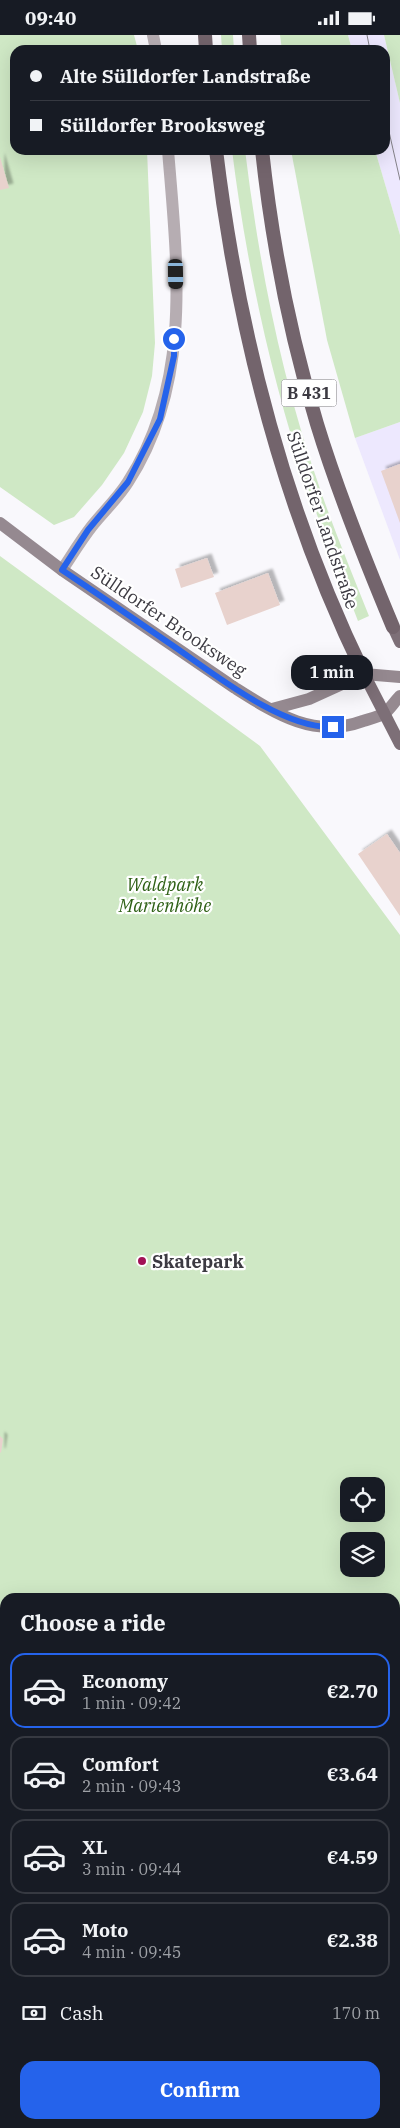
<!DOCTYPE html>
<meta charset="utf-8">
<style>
:root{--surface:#171b24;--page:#20242c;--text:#f1f3f6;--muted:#9ea1a6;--line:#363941;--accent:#2563eb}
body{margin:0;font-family:"IBM Plex Serif",serif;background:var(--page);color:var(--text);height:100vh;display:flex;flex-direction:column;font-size:19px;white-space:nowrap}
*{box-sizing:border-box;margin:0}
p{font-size:16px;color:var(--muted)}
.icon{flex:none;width:28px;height:28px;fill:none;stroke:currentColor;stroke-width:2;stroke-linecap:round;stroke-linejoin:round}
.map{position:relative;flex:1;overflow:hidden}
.side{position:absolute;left:0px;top:1558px;width:400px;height:536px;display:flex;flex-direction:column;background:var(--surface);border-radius:15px 15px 0 0;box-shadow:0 5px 20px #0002}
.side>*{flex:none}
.guide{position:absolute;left:10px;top:10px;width:380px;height:110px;border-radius:15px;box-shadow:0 5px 20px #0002;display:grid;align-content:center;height:110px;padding:0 20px;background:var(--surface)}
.fabs{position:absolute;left:340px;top:1442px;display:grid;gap:10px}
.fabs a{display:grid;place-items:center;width:45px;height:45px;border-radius:10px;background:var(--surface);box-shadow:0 5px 20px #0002;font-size:25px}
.end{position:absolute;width:22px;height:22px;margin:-11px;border:6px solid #2563eb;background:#fff;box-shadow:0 0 0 2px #fff}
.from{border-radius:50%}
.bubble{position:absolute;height:35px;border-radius:15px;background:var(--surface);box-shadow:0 5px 20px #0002;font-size:16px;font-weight:700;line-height:35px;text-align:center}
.car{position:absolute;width:15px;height:30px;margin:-15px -8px;border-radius:6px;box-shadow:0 0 4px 1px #0007;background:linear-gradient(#222 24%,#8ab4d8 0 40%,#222 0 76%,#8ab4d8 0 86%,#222 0)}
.guide b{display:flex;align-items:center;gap:18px;height:48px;font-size:19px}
.guide b+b{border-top:1px solid var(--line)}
.guide i{width:12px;height:12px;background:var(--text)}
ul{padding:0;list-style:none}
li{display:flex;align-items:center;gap:15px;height:75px;margin:0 10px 8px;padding:0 10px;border:2px solid var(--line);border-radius:15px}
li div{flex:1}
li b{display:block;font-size:19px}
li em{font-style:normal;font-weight:700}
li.active{border-color:var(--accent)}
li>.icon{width:45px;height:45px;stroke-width:1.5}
h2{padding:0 20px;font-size:22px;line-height:60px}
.pay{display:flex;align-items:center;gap:12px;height:55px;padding:0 20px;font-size:19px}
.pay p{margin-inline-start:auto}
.action{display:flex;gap:10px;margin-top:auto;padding:10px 20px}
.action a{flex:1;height:58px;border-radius:15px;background:var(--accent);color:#fff;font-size:20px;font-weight:700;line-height:58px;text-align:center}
.status{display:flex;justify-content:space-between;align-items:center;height:35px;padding:0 25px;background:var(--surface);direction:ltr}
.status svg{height:14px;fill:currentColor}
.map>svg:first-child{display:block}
</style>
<div class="status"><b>09:40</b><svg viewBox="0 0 49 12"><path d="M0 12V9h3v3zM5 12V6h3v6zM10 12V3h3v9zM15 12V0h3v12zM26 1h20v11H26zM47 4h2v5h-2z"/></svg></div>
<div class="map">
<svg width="400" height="2093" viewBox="0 0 400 2093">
<defs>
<filter id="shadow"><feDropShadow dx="4.5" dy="-4.5" stdDeviation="1" flood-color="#0004"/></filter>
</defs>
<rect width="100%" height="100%" fill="#f9f8fc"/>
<g fill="#ede8fe">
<path d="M348 0H384L400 68V200L375 115H385V15H352Z"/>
<path d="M400 387V525L355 403Z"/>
</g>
<g fill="#cfe8c5" fill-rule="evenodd">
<path d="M0 0H134L138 15H15V115H147L155 308 152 341 143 377 124 418 102 450 74 482 54 490 0 452Z"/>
<path d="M221 0H233L234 15H222Z"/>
<path d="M280 0H348L352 15H282Z"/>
<path d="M384 0H400V68Z"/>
<path d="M232 115H245C259 229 281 342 319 451 334 495 352 538 369 581L358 586C341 541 322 497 307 451 271 343 246 228 232 115Z"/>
<path d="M291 115H375L400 200V387L355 403 327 305Z"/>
<path d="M0 521 260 711 400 900V2093L395 2083V1562H5V2089H199L192 2091V2093H0ZM349 1451H376V1479H349ZM349 1506H376V1534H349Z"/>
<path d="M255 2089H278L280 2093H257Z"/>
</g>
<g fill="#e8d2cd" filter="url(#shadow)">
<path d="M0 122 9 153 0 155Z"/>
<path d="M400 429V488L381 436Z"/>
<path d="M207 523 214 542 181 553 175 534Z"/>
<path d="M268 538 280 570 227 590 215 558Z"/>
<path d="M387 799 400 818V881L358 819Z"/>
<path d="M0 1401 3 1404 1 1418 0 1417Z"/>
<path d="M219 2089H255L257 2093H207Z"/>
<path d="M278 2089H338L327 2093H280Z"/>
<path d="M380 2089H391L392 2093H381Z"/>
</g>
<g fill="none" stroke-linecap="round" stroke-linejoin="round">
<g stroke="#b6adb2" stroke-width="12">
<path d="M153 0 156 15"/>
<path d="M62 535C72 520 81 505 92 491 104 476 118 463 128 447 193 347 177 227 168 115"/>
</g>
<g stroke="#958990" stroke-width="12">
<path d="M0 488 62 535 235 653C276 679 314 704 363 686 369 684 379 682 385 678 390 674 395 666 400 661"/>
<path d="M272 674 309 664 364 639 400 642"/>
</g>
<g stroke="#7d6f77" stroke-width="12">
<path d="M393 592 400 607"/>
<path d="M364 639 400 709"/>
</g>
<g stroke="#73646c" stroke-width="14">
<path d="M205 0 206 15"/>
<path d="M249 0 250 15"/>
<path d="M216 115C238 296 284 475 364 639"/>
<path d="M262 115C272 208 290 300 317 389 338 458 365 525 393 592"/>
</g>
<g stroke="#848289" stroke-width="1">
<path d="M367 0 370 15"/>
<path d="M385 79 400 145"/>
</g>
</g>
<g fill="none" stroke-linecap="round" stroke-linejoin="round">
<path stroke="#2563eb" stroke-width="6" d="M174 304V321L160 384 128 447 88 495 62 535C98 559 134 584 169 608 212 637 281 694 333 692"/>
</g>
<circle fill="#a21256" stroke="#fff" stroke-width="2" cx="142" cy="1226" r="5"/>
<g text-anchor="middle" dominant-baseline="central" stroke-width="4.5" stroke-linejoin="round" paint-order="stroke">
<rect fill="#fff" stroke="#76757b" stroke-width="1" x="281.5" y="344.5" width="55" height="27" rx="4"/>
<g font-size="16" font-weight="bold" fill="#3c3a42">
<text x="309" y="358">B 431</text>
</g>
<g font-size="18" fill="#3c3a42" stroke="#fff">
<text transform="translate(323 485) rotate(71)">Sülldorfer Landstraße</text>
<text transform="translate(169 586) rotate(34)">Sülldorfer Brooksweg</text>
</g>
<g font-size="18" font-style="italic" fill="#2e6015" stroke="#fff">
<text x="165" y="849">Waldpark<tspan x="165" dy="21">Marienhöhe</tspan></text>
</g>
<g font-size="18" font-weight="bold" fill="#3c3a42" stroke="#fff" text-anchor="start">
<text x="152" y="1226">Skatepark</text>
</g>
</g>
</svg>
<div class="fabs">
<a><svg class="icon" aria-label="locate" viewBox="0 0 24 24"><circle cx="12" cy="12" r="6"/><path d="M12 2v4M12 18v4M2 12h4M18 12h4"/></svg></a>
<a><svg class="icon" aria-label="layers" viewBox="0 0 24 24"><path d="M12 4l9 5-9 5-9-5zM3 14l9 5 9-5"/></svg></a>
</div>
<i class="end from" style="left:174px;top:304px"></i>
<i class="end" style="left:333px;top:692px"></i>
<div class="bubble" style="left:291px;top:620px;width:82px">1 min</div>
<i class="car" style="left:176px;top:239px;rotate:179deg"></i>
<div class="guide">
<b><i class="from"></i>Alte Sülldorfer Landstraße</b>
<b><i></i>Sülldorfer Brooksweg</b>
</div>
<section class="side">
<h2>Choose a ride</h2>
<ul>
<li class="active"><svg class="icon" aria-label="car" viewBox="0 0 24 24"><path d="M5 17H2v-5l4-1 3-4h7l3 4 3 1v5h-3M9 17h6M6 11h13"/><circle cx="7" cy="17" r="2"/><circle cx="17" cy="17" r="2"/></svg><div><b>Economy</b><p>1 min · 09:42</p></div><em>€2.70</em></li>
<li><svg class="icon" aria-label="car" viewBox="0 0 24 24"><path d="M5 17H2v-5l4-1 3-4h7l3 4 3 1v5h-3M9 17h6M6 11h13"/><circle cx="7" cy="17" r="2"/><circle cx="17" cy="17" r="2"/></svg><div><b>Comfort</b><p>2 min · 09:43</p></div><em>€3.64</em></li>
<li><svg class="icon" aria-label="car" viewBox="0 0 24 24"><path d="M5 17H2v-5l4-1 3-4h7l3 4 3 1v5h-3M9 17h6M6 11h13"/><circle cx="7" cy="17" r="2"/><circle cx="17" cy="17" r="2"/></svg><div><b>XL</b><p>3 min · 09:44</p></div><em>€4.59</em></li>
<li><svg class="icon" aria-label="car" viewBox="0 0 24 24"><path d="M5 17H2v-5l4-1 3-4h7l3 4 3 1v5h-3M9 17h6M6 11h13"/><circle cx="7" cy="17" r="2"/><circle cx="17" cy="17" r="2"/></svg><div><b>Moto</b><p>4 min · 09:45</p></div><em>€2.38</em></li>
</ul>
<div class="pay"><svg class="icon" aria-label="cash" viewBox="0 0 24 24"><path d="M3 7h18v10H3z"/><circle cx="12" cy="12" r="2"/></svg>Cash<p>170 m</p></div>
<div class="action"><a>Confirm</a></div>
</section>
</div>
